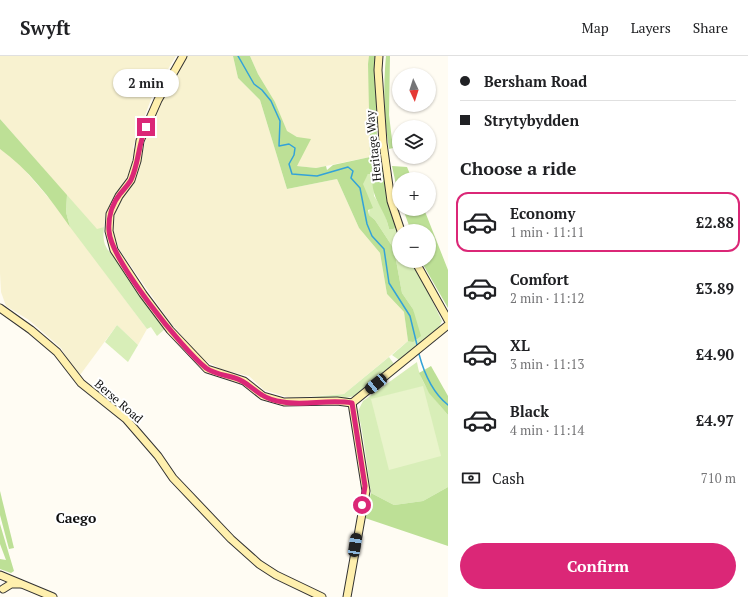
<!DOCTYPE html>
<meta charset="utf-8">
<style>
:root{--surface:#fff;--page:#f2f2f2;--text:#202124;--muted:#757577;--line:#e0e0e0;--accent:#db2777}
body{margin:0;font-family:"PT Serif",serif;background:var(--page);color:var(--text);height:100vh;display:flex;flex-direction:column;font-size:15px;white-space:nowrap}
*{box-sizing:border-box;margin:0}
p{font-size:13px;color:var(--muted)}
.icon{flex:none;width:22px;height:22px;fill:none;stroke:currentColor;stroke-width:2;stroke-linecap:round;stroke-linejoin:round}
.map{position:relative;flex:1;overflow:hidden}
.details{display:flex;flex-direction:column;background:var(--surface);width:300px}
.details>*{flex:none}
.hud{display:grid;align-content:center;height:88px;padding:0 12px;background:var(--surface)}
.needle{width:26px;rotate:176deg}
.controls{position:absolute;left:392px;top:12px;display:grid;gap:8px}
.controls a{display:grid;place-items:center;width:44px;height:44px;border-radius:50%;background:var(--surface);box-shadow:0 1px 3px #0004;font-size:20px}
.end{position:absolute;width:18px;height:18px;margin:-9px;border:5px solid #db2777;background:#fff;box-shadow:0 0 0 2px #fff}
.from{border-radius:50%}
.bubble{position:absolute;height:28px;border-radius:14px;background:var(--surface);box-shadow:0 1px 3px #0004;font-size:13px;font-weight:700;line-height:28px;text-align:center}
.car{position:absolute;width:12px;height:24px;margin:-12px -6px;border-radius:5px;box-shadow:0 0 3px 1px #0007;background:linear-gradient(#222 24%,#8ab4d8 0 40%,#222 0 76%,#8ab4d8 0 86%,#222 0)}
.hud b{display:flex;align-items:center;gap:14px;height:38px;font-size:15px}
.hud b+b{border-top:1px solid var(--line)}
.hud i{width:10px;height:10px;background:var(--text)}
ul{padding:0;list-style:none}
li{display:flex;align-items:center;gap:12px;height:60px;margin:0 8px 6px;padding:0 4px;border:2px solid transparent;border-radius:12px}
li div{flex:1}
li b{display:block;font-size:15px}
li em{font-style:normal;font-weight:700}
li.current{border-color:var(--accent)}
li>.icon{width:36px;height:36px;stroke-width:1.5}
h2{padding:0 12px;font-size:18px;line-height:48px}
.pay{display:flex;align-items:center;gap:10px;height:44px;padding:0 12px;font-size:15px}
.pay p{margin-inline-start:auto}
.button{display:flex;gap:8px;margin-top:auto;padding:8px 12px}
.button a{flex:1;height:46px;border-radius:24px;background:var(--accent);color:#fff;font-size:16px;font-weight:700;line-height:46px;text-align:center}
header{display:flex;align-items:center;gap:24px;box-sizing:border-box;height:56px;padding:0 20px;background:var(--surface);border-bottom:1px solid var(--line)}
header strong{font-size:19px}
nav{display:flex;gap:22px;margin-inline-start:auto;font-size:14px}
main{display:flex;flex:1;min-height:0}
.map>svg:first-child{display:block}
</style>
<header>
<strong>Swyft</strong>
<nav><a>Map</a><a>Layers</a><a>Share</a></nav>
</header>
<main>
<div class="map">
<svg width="448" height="541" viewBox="0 0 448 541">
<rect width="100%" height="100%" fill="#fffcf3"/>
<g fill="#f8f2d0">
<path d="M0 0H176L153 38 133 91 135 95 132 102 133 107 130 116 106 156 104 171 97 174 0 63Z"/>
<path d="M186 0H233L238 22 260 44 287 133 337 123 359 172 380 197 387 238 404 256 408 285 344 338 290 342 264 334 249 320 223 314 202 303 170 266 119 193 112 174 114 156 140 107 146 82 167 32Z"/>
<path d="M250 0H369L370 101 316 112 297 110V81L287 76 275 46 258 18Z"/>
<path d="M0 93 16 104 53 147 147 273 138 289 117 269 80 319 71 309 61 292 29 264 6 250 1 236 0 217Z"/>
</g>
<g fill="#d8eeb8">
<path d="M370 117 373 118 374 140 384 155 389 173 398 169 399 205H413L442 265 438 273 399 304 392 299 408 285 417 284 413 253 402 237 394 193 375 164 369 159 370 149 362 128 368 118Z"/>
<path d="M67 139 97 173 104 171C102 190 106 193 120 206L166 272 157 280 151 271 147 273 70 171 66 156Z"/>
<path d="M117 269 138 289 128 306 105 286Z"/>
<path d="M389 301 394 308 354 340 346 342 311 341 344 338Z"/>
<path d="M417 306C420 328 434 342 448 359V431L423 445 394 449 371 437C367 409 364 382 358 355L363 345Z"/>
</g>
<g fill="#bde096">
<path d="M233 0H250L258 18 275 46 287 75 297 81 311 83 297 110 316 112 326 110 327 114 333 109 370 101 368 8 369 0H376L377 93 379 108H381L390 146 398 169 393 173H389C385 151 369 142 373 118H368L363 128 373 152 368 154 369 159 375 164 394 193 402 237 413 253 421 280 413 286 408 285 404 256 387 238 380 197 359 172 337 123 287 133 260 44 238 22Z"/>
<path d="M386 0H390L389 59 393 92 389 93C384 61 383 32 386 0Z"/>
<path d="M0 63 67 139 66 156 70 171C50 142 28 113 0 93Z"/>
<path d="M392 110 407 111 412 123H399V143Z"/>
<path d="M403 153H424L448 214V252L421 205H429V175H411Z"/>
<path d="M431 310 448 340V359L429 337 419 317Z"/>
<path d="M448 431V490L365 462 371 437 394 449 423 445Z"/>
<path d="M0 435 14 492 9 493 0 459Z"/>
<path d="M0 468 14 515 11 517 0 513V503L6 504 0 488Z"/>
</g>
<path fill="#e9f4cb" d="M423 330 441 400 389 414 371 343Z"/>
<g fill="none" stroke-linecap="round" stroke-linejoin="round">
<g stroke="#33a2d8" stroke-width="1.5">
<path d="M238 0 254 28 262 34 271 45 280 65 279 90 289 88 295 92 294 99 289 108 292 118 317 120 348 111 353 115 351 122 360 132 367 168 372 180 384 193 389 227 410 260 417 289"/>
<path d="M419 298C424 317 433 337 448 349"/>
</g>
<defs>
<g id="secondary">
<path d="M183 0 158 44 140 85 137 105 131 124 119 140 110 158 109 175 114 194 143 238 170 274 207 313 235 322 244 325 263 340 284 346 337 345 352 347"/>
<path d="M379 0 378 14 383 87 391 145 401 175"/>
<path d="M415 205 448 264"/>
<path d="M0 252 31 274 57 296 81 327 126 363 158 400 173 422 231 483 259 508 276 519 322 541"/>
<path d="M352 347 448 269"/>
<path d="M0 519 53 541"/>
<path d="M3 533 11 528H20"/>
<path d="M347 541 366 435 352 347"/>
</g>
</defs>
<use href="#secondary" stroke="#323232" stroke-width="9"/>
<use href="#secondary" stroke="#fff0ae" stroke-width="7"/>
</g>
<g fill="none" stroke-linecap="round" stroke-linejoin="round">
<path stroke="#db2777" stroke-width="5" d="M146 71C138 89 139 107 131 124 128 129 124 133 120 138 112 148 108 162 109 175 111 204 182 293 206 312 214 318 225 319 235 322 246 325 253 334 262 339 268 343 276 345 283 346 304 350 329 343 352 347L365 430 362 449"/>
</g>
<g text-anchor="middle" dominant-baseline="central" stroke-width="4" stroke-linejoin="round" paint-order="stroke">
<g font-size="12" fill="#101010" stroke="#fff">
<text transform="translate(373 90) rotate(-96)">Heritage Way</text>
<text transform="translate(119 345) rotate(41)">Berse Road</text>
</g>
<g font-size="14" font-weight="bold" fill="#101010" stroke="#fff">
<text x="76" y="461">Caego</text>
</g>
</g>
</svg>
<div class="controls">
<a><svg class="needle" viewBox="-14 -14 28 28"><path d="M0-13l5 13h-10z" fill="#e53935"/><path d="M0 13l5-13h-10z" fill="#757577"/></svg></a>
<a><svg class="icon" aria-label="layers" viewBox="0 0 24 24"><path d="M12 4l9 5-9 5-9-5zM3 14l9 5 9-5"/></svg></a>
<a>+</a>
<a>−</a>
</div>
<i class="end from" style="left:362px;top:449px"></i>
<i class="end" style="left:146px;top:71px"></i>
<div class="bubble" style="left:113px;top:13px;width:66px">2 min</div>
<i class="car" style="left:376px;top:328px;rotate:231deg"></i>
<i class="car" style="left:355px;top:489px;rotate:9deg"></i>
</div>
<section class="details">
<div class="hud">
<b><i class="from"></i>Bersham Road</b>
<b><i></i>Strytybydden</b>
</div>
<h2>Choose a ride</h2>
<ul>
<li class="current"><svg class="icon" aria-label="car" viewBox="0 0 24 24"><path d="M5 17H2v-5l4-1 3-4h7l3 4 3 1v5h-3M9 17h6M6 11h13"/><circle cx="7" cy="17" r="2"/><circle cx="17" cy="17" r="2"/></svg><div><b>Economy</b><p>1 min · 11:11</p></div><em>£2.88</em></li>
<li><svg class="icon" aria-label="car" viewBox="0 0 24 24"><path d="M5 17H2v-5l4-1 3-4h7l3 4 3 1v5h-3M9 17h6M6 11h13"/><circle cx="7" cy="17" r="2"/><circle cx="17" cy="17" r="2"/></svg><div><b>Comfort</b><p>2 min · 11:12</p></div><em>£3.89</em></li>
<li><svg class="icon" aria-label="car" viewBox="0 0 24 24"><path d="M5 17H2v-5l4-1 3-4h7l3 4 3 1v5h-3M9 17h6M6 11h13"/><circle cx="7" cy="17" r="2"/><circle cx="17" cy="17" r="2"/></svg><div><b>XL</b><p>3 min · 11:13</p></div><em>£4.90</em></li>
<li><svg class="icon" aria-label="car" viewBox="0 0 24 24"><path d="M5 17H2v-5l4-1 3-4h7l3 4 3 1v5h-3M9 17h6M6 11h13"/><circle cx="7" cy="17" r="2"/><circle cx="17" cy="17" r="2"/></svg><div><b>Black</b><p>4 min · 11:14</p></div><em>£4.97</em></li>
</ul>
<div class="pay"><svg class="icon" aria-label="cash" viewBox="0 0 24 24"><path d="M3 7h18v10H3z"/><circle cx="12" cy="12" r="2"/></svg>Cash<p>710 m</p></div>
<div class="button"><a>Confirm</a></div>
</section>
</main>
